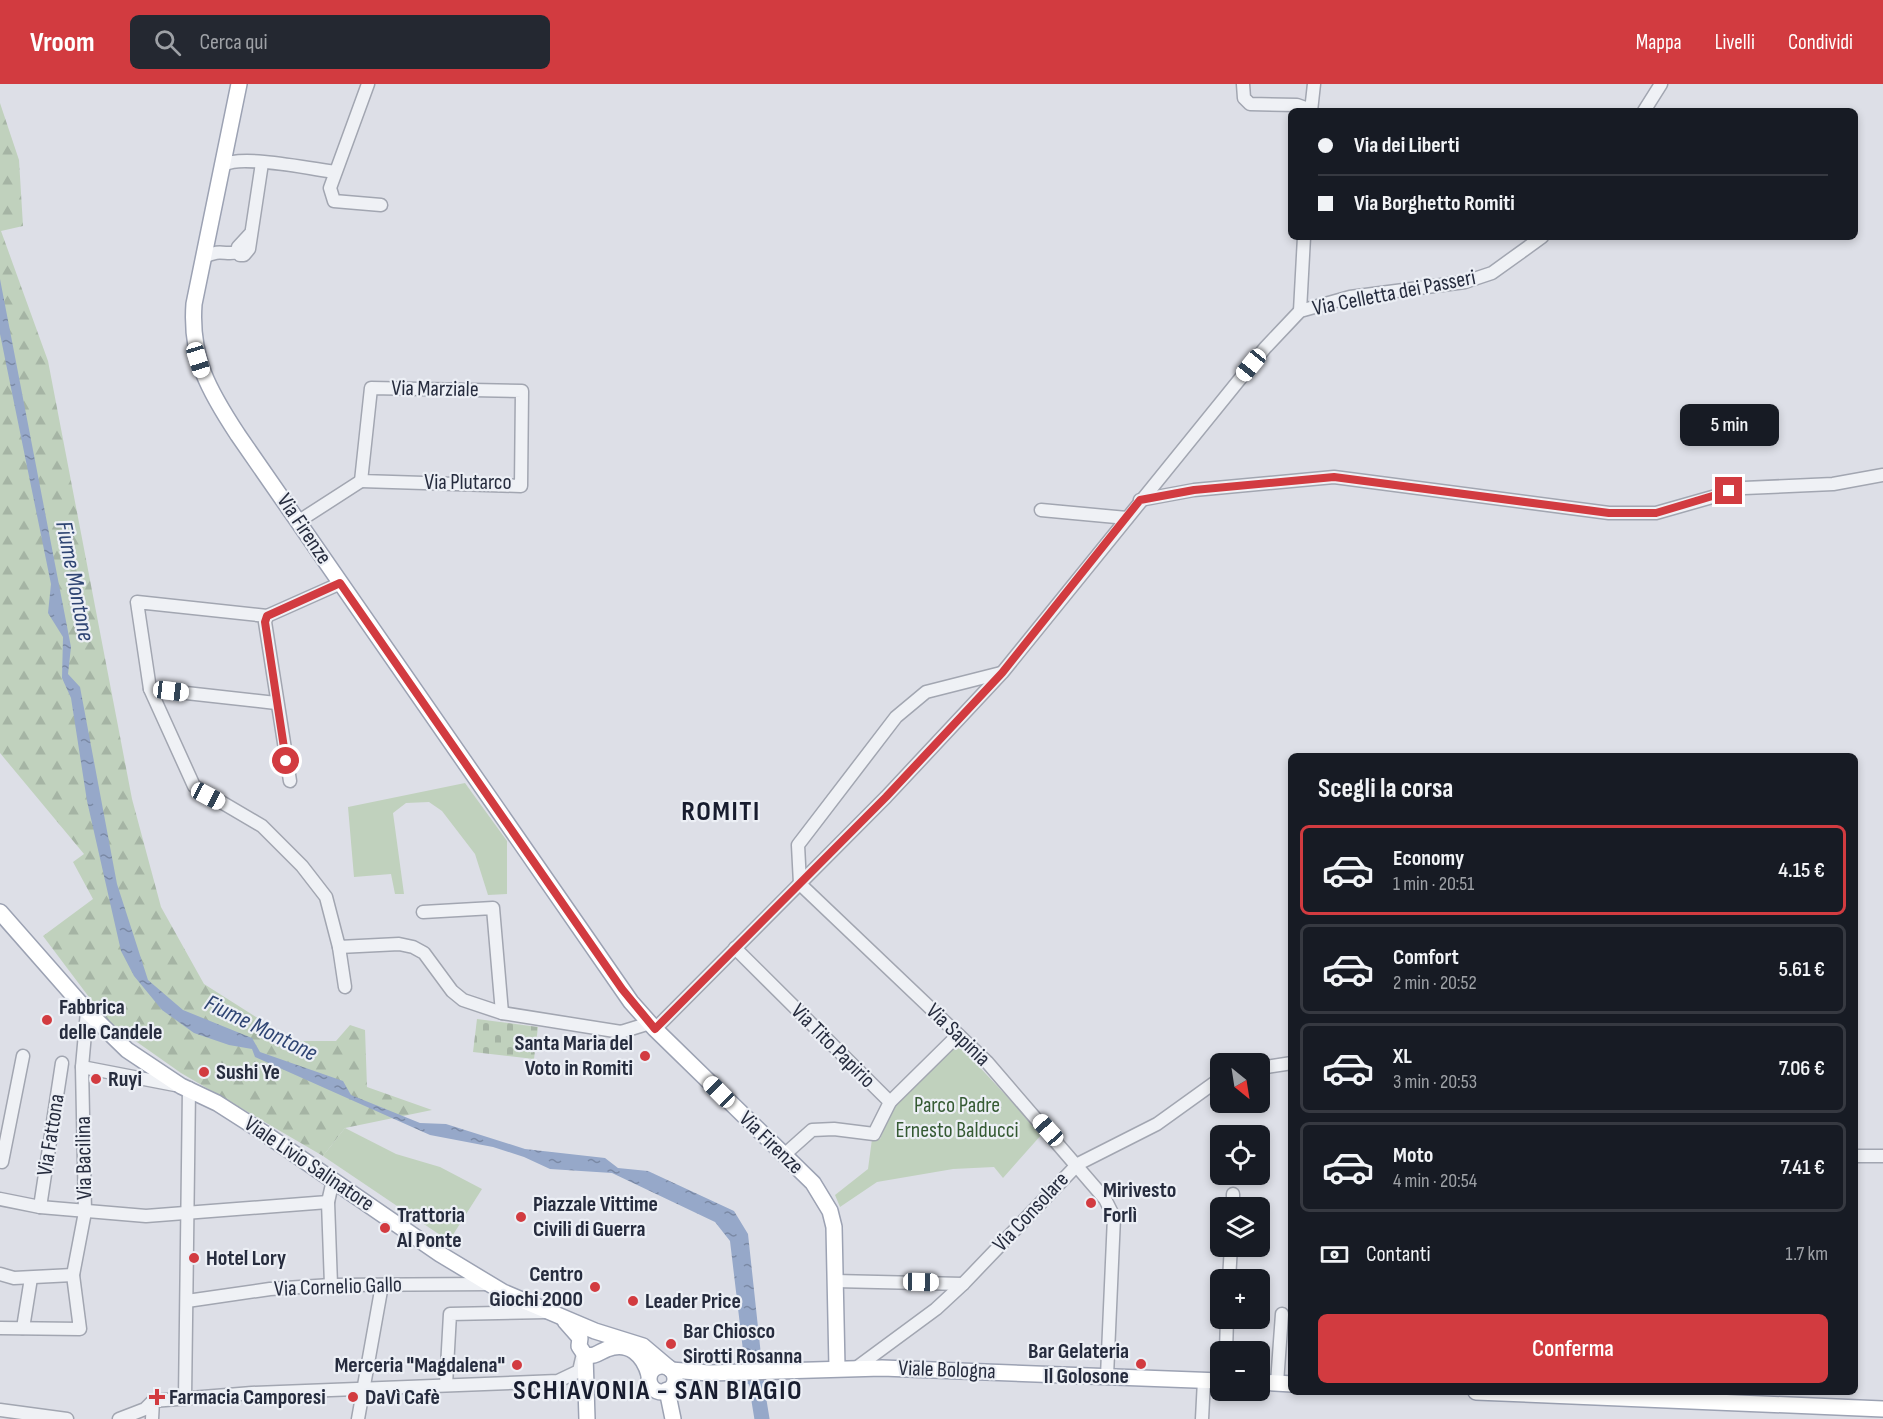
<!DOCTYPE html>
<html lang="it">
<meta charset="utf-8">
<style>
:root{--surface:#171b24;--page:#242831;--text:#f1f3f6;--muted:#9ea1a6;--line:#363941;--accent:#d23b40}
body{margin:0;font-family:"Sofia Sans Condensed",sans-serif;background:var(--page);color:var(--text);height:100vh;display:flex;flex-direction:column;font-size:22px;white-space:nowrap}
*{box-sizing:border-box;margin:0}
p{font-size:20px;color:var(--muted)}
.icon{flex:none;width:33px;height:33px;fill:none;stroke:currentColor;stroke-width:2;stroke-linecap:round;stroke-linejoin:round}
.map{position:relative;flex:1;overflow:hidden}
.sheet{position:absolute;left:1288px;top:669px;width:570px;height:642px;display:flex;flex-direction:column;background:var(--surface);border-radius:9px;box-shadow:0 3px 9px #0003}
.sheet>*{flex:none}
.top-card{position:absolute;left:1288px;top:24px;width:570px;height:132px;border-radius:9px;box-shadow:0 3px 9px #0003;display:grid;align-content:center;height:132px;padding:0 30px;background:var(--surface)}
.needle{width:39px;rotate:150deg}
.controls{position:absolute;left:1210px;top:969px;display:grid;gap:12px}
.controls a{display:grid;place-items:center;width:60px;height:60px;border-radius:9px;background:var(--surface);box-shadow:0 3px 9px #0003;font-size:30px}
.end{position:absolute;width:27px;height:27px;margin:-14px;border:8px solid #d23b40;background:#fff;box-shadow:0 0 0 3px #fff}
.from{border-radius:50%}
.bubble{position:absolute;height:42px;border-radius:9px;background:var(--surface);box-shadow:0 3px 9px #0003;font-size:20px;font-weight:600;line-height:42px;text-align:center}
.car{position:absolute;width:18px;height:36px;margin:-18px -9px;border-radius:8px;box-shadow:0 0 4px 2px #0007;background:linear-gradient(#fff 24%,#345 0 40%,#fff 0 76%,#345 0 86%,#fff 0)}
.top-card b{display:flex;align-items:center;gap:21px;height:57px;font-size:22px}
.top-card b+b{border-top:2px solid var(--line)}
.top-card i{width:15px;height:15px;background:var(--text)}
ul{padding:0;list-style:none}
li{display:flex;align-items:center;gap:18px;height:90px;margin:0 12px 9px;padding:0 18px;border:3px solid var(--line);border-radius:9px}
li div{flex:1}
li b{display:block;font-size:22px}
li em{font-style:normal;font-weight:600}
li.selected{border-color:var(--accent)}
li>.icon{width:54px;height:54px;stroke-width:1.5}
h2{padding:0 30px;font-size:27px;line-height:72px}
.pay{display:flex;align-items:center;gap:15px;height:66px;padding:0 30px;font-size:22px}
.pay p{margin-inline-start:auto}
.cta{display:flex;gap:12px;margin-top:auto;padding:12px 30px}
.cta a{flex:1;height:69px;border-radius:9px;background:var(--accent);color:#fff;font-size:24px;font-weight:600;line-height:69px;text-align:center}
header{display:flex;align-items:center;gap:36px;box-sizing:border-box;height:84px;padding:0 30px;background:var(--accent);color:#fff}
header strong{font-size:28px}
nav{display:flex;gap:33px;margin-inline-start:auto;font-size:21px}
.search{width:420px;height:54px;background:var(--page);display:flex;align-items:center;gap:15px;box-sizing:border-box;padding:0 21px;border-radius:9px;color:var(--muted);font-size:22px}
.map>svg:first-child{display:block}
</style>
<header>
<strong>Vroom</strong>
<div class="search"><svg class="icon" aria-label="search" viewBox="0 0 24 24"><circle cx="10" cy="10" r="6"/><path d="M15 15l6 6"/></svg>Cerca qui</div>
<nav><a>Mappa</a><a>Livelli</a><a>Condividi</a></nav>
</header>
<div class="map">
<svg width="1883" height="1335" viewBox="0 0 1883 1335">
<defs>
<pattern id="forest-firs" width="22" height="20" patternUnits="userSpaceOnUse" patternTransform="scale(1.5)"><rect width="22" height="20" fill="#c0d1bd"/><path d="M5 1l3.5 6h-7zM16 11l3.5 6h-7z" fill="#a5b4a4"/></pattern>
<pattern id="cemetery-stones" width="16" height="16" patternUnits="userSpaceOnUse" patternTransform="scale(1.5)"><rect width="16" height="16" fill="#c0d1bd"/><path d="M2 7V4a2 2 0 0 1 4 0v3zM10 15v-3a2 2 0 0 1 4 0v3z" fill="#a5b4a4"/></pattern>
<pattern id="water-ripples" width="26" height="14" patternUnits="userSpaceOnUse" patternTransform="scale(1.5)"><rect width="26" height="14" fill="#96a8c9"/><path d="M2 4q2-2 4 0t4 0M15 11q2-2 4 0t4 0" fill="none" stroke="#7a89a5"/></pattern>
</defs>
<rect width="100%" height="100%" fill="#dddfe7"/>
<path fill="url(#forest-firs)" d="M0 19 19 76 23 142 1 147 48 277 132 715 161 823 204 900 294 957H336L350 941 365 946 367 1003 432 1026 345 1044 323 1072 181 989 107 937 43 852 93 815 73 778 84 770 0 669Z"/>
<path fill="url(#cemetery-stones)" d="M477 935 538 943 534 975 473 968Z"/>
<g fill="#c0d1bd">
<path d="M465 699 507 757V810L488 811 475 770 442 727 429 718 406 719 393 729 404 810H395L391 790 354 793 348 723Z"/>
<path d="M958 960 1042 1050 1003 1094 994 1083 953 1085 877 1098 840 1123 835 1111 868 1085 872 1055H880L894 1021Z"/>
<path d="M345 1044 396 1070 440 1083 482 1105 449 1157 323 1072Z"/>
</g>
<path fill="url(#water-ripples)" d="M0 195 71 563 68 590 80 603 117 800 148 896 183 926 252 954 260 968 343 997 351 1011 420 1039 446 1040 525 1065 605 1074 618 1084 648 1087 734 1127 748 1150 764 1299 747 1300 730 1157 715 1138 612 1089 550 1085 524 1073 493 1063 430 1051 255 973 252 965 229 961 194 949 162 926 134 892 121 867 87 717 71 614 62 594 63 553 48 529 51 500 0 250Z"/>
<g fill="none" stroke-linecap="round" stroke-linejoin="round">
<path stroke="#96a8c9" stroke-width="15" d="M753 1280 762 1335"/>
<defs>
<g id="minor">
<path d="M368 0 330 104 334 117 381 121"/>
<path d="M1243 0 1244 14 1250 20 1297 21 1311 26"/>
<path d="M1311 27 1314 0"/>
<path d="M1644 27 1661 0"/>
<path d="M224 81C240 70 312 85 335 88"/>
<path d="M250 150 238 163 240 171H244L249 165 262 79"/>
<path d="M204 173C221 164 226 172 238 168"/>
<path d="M1300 227 1304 153"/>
<path d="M371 304 522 307 521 402 361 397Z"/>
<path d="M1140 416 1194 406 1334 393 1609 429H1656L1744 404 1833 400 1883 391"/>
<path d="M1041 426 1127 434"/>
<path d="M299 437 361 397"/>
<path d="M341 499 267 532 137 518 150 605 194 702 262 742 302 782 326 813 339 863 399 860 413 863 424 869 452 907 463 916 502 929 621 948 650 939"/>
<path d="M267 532 265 538 290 697"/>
<path d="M1001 589 926 608 896 633 798 761 800 800 987 978 1105 1115 1114 1133 1107 1292"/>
<path d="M150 605 276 619"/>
<path d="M423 828 493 824 502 929"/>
<path d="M339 863 345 903"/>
<path d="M735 864 890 1018 958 951"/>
<path d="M655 945 886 713 1002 589 1265 264 1300 227 1350 213 1465 198 1492 189 1542 153"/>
<path d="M82 983 175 1001"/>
<path d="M1260 984 1292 979"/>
<path d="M784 1071 812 1046 834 1045 874 1050 890 1018"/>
<path d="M1856 1072H1883"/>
<path d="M2 1078 23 972"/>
<path d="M0 1115 40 1123 146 1132 328 1118"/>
<path d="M40 1123 62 979"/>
<path d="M1233 1124V1110"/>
<path d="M0 1190 14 1194 73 1191"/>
<path d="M1229 1196 1231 1162"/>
<path d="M835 1197 963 1200"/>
<path d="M331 1201 328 1118 333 1096"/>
<path d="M187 1217 270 1205 331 1201 490 1200"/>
<path d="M0 1244 80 1245 73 1191 85 1128 82 983 87 927"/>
<path d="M23 1244 31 1194"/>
<path d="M1226 1268 1227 1234"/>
<path d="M856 1284 936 1225 963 1200 1078 1080 1157 1040 1221 994"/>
<path d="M1277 1299 1282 1230"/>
<path d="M446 1301 450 1230 546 1228"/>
<path d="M185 1315 189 1004"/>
<path d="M0 1326 67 1335"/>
<path d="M119 1335 145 1325 153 1317 252 1309 558 1297 579 1287 582 1274"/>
<path d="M152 1335 153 1317"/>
<path d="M358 1335 382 1201"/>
<path d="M1202 1335 1204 1296"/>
</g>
<g id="major">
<path d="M239 0 194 220C190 274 209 307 238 351L631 918 655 945 813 1099 830 1127 834 1143 837 1283"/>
<path d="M0 828 87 927 127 966 181 1002 217 1019 264 1049 440 1170 503 1208 595 1247 643 1262 669 1284"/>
<path d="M565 1237 580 1254 579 1262 585 1271C596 1273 599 1268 607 1265 629 1256 644 1272 649 1291"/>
<path d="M585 1271 587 1335"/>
<circle cx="662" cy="1295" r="13"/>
<path d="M671 1286 709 1289 882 1284 1221 1297"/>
<path d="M1260 1298 1292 1300"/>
<path d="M667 1306 673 1335"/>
<path d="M1476 1308 1883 1325"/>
</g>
</defs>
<use href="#minor" stroke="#a2a6b1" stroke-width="15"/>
<use href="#major" stroke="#9ca2b3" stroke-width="18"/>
<use href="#minor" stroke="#eff1f5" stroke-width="12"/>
<use href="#major" stroke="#fff" stroke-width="15"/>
</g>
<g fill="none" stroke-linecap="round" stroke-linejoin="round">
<path stroke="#d23b40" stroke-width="8" d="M286 677 265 538 267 532 340 499 622 905 655 945 886 713 1002 589 1140 416 1194 406 1334 393 1609 429H1656L1729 407"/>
</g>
<g fill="#d23b40" stroke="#eceff5" stroke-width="2">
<circle cx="47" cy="936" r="6"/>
<circle cx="645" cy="972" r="6"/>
<circle cx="204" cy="988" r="6"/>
<circle cx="96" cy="995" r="6"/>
<circle cx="1091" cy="1119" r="6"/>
<circle cx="521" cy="1133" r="6"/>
<circle cx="385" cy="1144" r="6"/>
<circle cx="194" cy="1174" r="6"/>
<circle cx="595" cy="1203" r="6"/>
<circle cx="633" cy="1217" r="6"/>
<circle cx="671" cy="1260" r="6"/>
<circle cx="1141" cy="1280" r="6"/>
<circle cx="517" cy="1281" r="6"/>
<path d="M154 1304h6v6h6v6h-6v6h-6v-6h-6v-6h6z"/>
<circle cx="353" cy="1313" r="6"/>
</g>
<g text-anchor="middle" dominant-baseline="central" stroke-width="4.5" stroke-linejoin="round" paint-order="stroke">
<g font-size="22" fill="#262c3e" stroke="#eceff5">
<text transform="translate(1394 209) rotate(-11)">Via Celletta dei Passeri</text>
<text transform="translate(435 305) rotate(1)">Via Marziale</text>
<text x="468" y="398">Via Plutarco</text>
<text transform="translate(304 445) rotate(56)">Via Firenze</text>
<text transform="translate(958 951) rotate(44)">Via Sapinia</text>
<text transform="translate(833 962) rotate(45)">Via Tito Papirio</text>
<text transform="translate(51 1051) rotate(-81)">Via Fattona</text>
<text transform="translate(771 1059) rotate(44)">Via Firenze</text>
<text transform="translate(84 1074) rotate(-91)">Via Bacilina</text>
<text transform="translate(309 1080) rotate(34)">Viale Livio Salinatore</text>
<text transform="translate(1031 1128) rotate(-47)">Via Consolare</text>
<text transform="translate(338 1203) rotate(-2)">Via Cornelio Gallo</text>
<text transform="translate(947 1286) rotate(2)">Viale Bologna</text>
</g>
<g font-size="22" font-weight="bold" fill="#262c3e" stroke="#eceff5" text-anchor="start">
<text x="59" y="923">Fabbrica<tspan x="59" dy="25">delle Candele</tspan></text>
<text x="633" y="959" text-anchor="end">Santa Maria del<tspan x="633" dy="25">Voto in Romiti</tspan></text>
<text x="216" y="988">Sushi Ye</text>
<text x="108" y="995">Ruyi</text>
<text x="1103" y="1106">Mirivesto<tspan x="1103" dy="25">Forlì</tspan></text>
<text x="533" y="1120">Piazzale Vittime<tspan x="533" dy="25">Civili di Guerra</tspan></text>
<text x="397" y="1131">Trattoria<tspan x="397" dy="25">Al Ponte</tspan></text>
<text x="206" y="1174">Hotel Lory</text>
<text x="583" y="1190" text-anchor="end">Centro<tspan x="583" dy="25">Giochi 2000</tspan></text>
<text x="645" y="1217">Leader Price</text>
<text x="683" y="1247">Bar Chiosco<tspan x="683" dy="25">Sirotti Rosanna</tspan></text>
<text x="1129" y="1267" text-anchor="end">Bar Gelateria<tspan x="1129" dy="25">Il Golosone</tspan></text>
<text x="505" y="1281" text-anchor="end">Merceria "Magdalena"</text>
<text x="169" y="1313">Farmacia Camporesi</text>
<text x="365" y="1313">DaVì Cafè</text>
</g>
<g font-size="22" fill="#355a33" stroke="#eceff5">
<text x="957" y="1021">Parco Padre<tspan x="957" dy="25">Ernesto Balducci</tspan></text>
</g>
<g font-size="24" font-style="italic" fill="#2f4573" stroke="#eceff5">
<text transform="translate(75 497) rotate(79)">Fiume Montone</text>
<text transform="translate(261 944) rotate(26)">Fiume Montone</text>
</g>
<g font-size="28" font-weight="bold" letter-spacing="1.5" fill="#181d2f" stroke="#eceff5">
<text x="721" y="727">ROMITI</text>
<text x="658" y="1306">SCHIAVONIA - SAN BIAGIO</text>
</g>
</g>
</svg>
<div class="controls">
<a><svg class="needle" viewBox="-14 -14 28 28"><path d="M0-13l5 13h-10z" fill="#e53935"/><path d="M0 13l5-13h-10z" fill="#9ea1a6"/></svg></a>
<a><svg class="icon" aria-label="locate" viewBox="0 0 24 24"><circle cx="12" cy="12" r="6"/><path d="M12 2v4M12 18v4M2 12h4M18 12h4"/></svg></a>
<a><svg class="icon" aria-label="layers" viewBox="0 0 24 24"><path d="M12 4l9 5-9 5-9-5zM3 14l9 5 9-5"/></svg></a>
<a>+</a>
<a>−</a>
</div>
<i class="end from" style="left:286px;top:677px"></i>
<i class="end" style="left:1729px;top:407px"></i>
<div class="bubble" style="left:1680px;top:320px;width:99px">5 min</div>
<i class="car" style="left:198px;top:276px;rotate:163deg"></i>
<i class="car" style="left:1251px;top:281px;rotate:219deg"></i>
<i class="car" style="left:171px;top:607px;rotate:97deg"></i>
<i class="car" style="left:208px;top:712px;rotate:118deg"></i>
<i class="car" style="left:719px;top:1008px;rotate:315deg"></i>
<i class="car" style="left:1048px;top:1046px;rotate:318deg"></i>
<i class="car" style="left:921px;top:1198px;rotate:91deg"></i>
<div class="top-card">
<b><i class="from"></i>Via dei Liberti</b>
<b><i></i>Via Borghetto Romiti</b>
</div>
<section class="sheet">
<h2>Scegli la corsa</h2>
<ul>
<li class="selected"><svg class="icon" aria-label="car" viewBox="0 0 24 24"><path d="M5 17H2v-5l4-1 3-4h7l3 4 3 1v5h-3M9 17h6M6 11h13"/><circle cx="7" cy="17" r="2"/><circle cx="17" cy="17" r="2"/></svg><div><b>Economy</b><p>1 min · 20:51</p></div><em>4.15 €</em></li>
<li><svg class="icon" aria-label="car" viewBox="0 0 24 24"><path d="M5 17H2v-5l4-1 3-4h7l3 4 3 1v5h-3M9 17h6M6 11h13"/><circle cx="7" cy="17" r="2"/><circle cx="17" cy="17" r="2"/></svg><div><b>Comfort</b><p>2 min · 20:52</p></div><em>5.61 €</em></li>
<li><svg class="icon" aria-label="car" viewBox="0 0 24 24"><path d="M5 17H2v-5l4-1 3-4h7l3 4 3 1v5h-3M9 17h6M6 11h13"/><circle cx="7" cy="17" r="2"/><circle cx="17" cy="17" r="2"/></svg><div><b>XL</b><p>3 min · 20:53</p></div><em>7.06 €</em></li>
<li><svg class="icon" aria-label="car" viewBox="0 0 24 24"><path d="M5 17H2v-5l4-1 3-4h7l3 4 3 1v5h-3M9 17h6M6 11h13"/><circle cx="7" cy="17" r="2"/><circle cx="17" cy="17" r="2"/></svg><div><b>Moto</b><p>4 min · 20:54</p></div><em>7.41 €</em></li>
</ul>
<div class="pay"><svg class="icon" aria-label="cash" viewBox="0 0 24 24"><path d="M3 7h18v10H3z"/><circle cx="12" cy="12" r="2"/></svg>Contanti<p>1.7 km</p></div>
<div class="cta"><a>Conferma</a></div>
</section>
</div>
